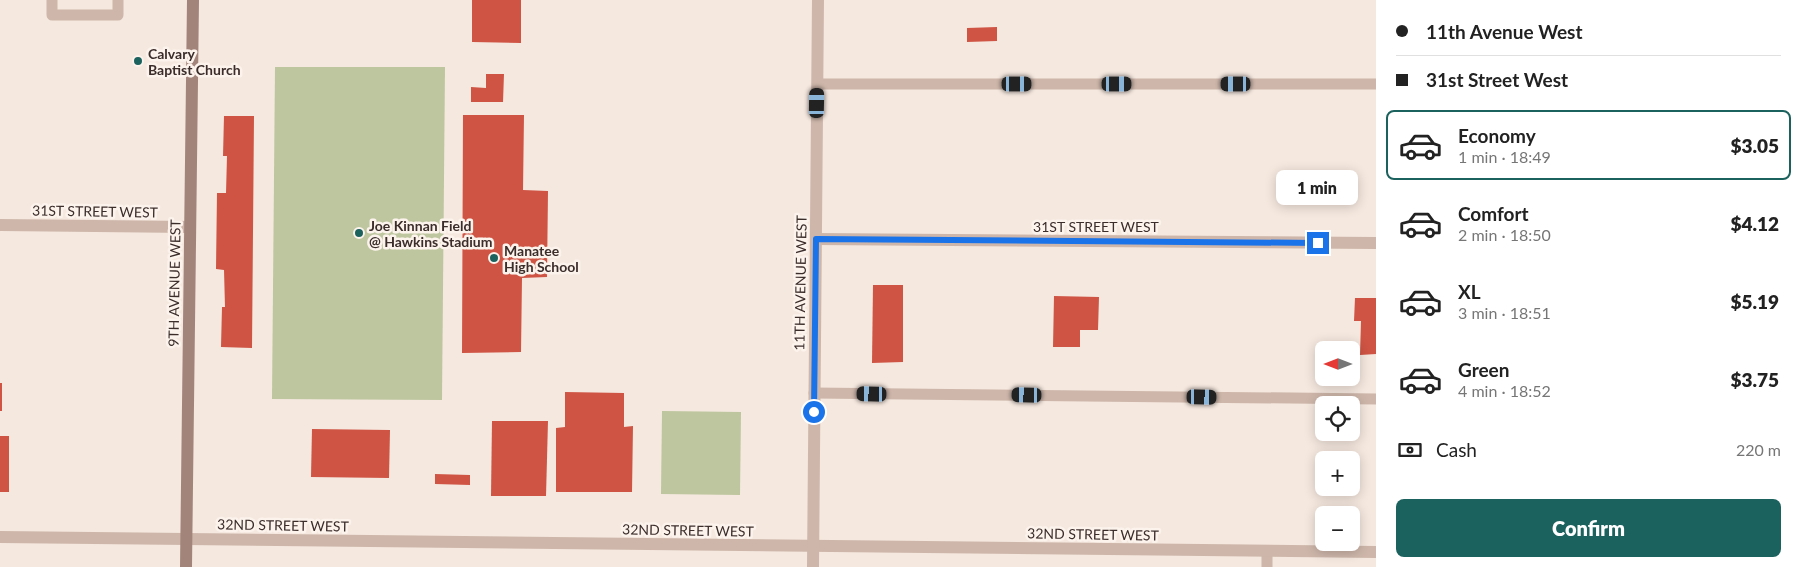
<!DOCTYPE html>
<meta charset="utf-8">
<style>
:root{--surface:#fff;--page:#f6f6f6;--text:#222;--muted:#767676;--line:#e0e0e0;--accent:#1b615d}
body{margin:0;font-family:Lato,sans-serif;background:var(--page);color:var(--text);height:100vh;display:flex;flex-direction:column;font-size:19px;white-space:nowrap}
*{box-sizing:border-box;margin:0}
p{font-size:16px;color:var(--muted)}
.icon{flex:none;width:28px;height:28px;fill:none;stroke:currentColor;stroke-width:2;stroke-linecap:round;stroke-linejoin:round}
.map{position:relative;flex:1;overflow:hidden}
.panel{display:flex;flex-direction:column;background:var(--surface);width:425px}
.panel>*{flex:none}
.top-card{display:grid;align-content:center;height:110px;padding:0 20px;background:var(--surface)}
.needle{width:32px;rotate:270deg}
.fabs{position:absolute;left:1315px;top:341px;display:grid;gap:10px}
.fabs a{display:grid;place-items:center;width:45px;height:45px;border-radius:8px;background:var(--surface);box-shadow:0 2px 12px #0003;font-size:25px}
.end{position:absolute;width:22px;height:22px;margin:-11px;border:6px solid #1a73e8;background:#fff;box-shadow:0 0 0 2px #fff}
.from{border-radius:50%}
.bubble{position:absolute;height:35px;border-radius:8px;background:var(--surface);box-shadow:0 2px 12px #0003;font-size:16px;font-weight:800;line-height:35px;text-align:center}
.car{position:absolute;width:15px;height:30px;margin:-15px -8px;border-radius:6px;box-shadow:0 0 4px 1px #0007;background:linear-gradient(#222 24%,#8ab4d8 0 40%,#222 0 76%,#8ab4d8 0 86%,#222 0)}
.top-card b{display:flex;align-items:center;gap:18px;height:48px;font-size:19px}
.top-card b+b{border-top:1px solid var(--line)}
.top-card i{width:12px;height:12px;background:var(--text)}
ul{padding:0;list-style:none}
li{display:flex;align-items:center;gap:15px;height:70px;margin:0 10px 8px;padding:0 10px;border:2px solid transparent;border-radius:8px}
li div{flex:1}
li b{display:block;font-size:19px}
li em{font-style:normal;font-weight:800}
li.active{border-color:var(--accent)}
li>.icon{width:45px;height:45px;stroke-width:1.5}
.pay{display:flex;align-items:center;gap:12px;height:55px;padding:0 20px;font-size:19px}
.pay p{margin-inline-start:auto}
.cta{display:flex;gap:10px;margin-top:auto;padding:10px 20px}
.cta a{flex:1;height:58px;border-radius:8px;background:var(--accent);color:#fff;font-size:20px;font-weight:800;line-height:58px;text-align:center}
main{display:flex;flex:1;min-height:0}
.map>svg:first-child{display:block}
</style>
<main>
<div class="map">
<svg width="1376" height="567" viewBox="0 0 1376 567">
<rect width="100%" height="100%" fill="#f5e8df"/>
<g fill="#bdc69e">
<path d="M275 67H445L442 400 272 399Z"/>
<path d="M662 411 741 412 740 495 661 494Z"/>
</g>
<g fill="#cf5444">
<path d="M472 0H521V43L472 42Z"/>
<path d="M997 27V41L967 42V28Z"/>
<path d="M486 74H504L503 102H471V87L486 88Z"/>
<path d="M463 115H524L523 190 548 191 547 277 522 278 521 352 462 353Z"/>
<path d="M224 116H254L252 348 221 347 222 307H225L224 270 216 269 217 193H226L227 156H223Z"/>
<path d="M873 285H903V362L872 363Z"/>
<path d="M1054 296 1099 297 1098 330H1080V347H1053Z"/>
<path d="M1355 298H1376V354L1360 355 1361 321H1354Z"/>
<rect x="0" y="383" width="2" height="28"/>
<path d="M565 392 624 393V427L633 426 632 492H556V428L565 427Z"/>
<path d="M492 421H548L546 496H491Z"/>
<path d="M312 429 390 430 389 478 311 477Z"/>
<rect x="0" y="436" width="9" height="56"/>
<path d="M435 474 470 475V485L435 484Z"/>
</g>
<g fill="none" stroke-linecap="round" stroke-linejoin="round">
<g stroke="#ceb6aa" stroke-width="11">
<path d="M52 0V15H118V0"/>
<path d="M818 84H1376"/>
<path d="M814 393 1376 399"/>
<path d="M1267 567V551"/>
</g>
<g stroke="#ceb6aa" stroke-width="12">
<path d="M0 225 190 227"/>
<path d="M816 239 1376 243"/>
<path d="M0 537 1376 552"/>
<path d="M813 567 818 0"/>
</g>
<path stroke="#a3847b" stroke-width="12" d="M186 567 193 0"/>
</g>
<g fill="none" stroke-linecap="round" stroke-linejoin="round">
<path stroke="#1a73e8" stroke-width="6" d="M814 412 816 239 1318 243"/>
</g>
<g fill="#1b615d" stroke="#fcf3ed" stroke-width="2">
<circle cx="138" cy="61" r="5"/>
<circle cx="359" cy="233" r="5"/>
<circle cx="494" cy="258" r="5"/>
</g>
<g text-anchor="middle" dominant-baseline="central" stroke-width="5" stroke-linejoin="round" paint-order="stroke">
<g font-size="14" font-weight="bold" fill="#3b2d2a" stroke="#fcf3ed" text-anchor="start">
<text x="148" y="53">Calvary<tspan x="148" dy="16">Baptist Church</tspan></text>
<text x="369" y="225">Joe Kinnan Field<tspan x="369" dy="16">@ Hawkins Stadium</tspan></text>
<text x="504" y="250">Manatee<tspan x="504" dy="16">High School</tspan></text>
</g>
<g font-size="14" fill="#3b2d2a" stroke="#fcf3ed">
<text transform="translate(95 211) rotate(1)">31ST STREET WEST</text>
<text x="1096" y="226">31ST STREET WEST</text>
<text transform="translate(174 283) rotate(-89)">9TH AVENUE WEST</text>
<text transform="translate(800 283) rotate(-89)">11TH AVENUE WEST</text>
<text transform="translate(283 525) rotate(1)">32ND STREET WEST</text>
<text transform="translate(688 530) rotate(1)">32ND STREET WEST</text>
<text transform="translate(1093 534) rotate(1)">32ND STREET WEST</text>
</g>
</g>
</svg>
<div class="fabs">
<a><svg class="needle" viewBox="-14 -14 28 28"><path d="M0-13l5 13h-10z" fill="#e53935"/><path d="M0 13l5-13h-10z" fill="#767676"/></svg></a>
<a><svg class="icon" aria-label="locate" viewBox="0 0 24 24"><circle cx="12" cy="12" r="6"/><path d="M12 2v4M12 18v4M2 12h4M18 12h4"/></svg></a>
<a>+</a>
<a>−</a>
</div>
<i class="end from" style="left:814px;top:412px"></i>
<i class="end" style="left:1318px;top:243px"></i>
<div class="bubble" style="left:1276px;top:170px;width:82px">1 min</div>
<i class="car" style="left:1017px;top:84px;rotate:90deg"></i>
<i class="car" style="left:1117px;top:84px;rotate:90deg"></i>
<i class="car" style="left:1236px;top:84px;rotate:270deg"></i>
<i class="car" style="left:817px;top:103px;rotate:1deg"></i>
<i class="car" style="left:872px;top:394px;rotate:271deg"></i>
<i class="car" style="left:1027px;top:395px;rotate:271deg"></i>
<i class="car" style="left:1202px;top:397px;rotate:91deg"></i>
</div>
<section class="panel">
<div class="top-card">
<b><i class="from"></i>11th Avenue West</b>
<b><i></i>31st Street West</b>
</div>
<ul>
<li class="active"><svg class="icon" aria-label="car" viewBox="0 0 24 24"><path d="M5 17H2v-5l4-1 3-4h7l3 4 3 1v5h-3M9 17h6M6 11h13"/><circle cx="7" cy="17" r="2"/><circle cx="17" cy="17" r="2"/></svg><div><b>Economy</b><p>1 min · 18:49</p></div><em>$3.05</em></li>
<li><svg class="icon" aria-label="car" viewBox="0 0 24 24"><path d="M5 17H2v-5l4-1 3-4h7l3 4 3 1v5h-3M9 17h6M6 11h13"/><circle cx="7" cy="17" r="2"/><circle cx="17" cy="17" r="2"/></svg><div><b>Comfort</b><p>2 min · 18:50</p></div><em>$4.12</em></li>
<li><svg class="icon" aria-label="car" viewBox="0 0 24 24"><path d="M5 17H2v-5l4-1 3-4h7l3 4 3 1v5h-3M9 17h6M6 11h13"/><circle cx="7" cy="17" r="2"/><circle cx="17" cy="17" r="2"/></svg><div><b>XL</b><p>3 min · 18:51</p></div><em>$5.19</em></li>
<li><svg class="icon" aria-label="car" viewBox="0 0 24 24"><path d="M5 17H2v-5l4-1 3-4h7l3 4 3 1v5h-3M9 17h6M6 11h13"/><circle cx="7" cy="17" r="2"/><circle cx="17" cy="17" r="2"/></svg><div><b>Green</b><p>4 min · 18:52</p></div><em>$3.75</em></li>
</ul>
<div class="pay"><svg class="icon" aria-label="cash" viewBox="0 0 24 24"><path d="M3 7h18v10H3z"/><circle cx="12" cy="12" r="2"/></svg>Cash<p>220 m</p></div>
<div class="cta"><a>Confirm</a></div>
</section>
</main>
